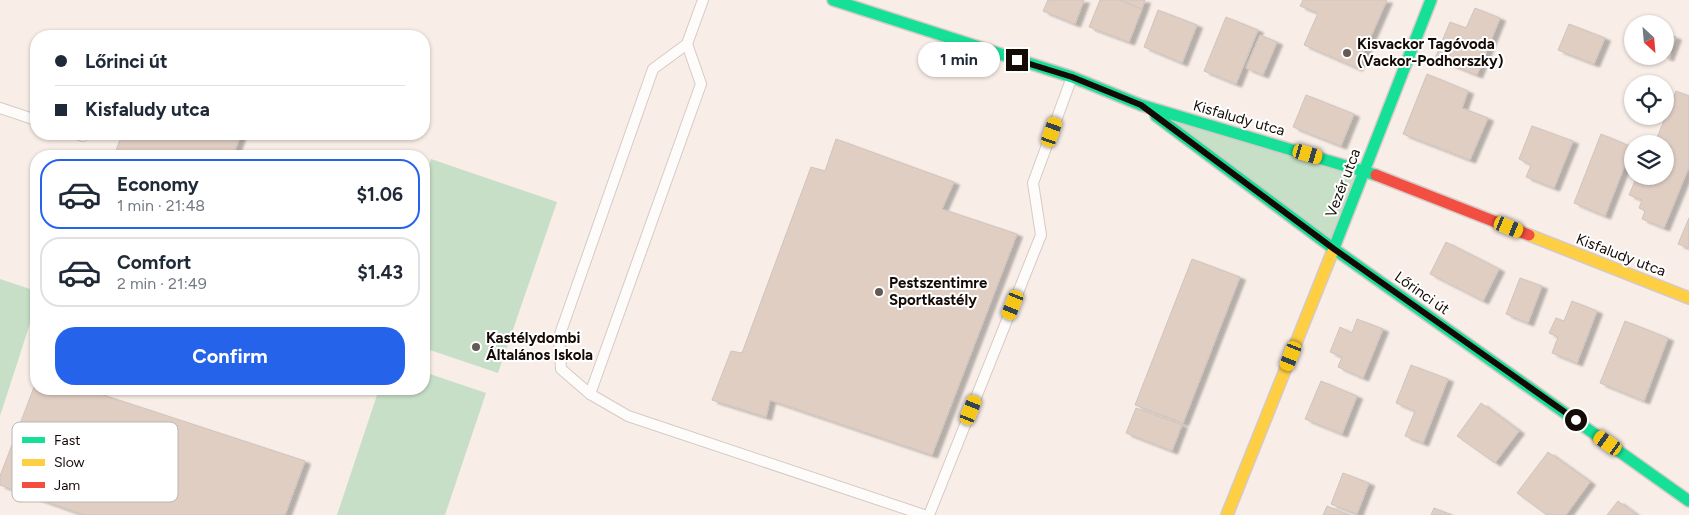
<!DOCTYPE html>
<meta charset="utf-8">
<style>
:root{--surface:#fff;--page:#f2f2f3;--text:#1f2937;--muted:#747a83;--line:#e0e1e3;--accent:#2563eb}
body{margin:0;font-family:Figtree,sans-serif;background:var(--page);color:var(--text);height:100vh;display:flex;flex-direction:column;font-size:19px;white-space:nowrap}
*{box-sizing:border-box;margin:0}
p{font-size:16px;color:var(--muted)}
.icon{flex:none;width:28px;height:28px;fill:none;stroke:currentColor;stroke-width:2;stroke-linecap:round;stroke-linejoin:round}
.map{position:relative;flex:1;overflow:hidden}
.side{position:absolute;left:30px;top:150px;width:400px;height:245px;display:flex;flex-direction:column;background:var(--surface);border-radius:20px;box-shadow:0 1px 4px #0004}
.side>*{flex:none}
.hud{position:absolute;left:30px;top:30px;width:400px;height:110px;border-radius:20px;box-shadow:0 1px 4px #0004;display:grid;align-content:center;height:110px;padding:0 25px;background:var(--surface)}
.needle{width:32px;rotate:154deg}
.tools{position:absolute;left:1624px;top:15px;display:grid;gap:10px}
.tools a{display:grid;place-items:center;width:50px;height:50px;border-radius:50%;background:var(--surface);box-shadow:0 1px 4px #0004;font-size:25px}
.end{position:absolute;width:22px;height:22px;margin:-11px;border:6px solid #150b06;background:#fff;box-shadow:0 0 0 2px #fff}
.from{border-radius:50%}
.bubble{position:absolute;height:35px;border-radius:18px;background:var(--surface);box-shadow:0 1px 4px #0004;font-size:16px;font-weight:700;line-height:35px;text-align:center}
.car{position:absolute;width:15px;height:30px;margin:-15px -8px;border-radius:6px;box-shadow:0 0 4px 1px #0007;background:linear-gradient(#f5c518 24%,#345 0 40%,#f5c518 0 76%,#345 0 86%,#f5c518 0)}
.hud b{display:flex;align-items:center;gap:18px;height:48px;font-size:19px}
.hud b+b{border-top:1px solid var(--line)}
.hud i{width:12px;height:12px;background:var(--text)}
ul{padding:9px 0 0;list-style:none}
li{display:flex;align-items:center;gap:15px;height:70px;margin:0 10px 8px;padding:0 15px;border:2px solid var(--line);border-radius:20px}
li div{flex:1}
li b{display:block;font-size:19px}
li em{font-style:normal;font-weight:700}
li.selected{border-color:var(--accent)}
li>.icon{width:45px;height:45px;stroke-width:1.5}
.cta{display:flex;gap:10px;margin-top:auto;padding:10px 25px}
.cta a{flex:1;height:58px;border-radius:20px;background:var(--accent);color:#fff;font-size:20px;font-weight:700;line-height:58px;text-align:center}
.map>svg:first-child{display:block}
</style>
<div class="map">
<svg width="1689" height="515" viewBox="0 0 1689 515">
<defs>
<filter id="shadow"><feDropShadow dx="5.5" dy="3" stdDeviation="1" flood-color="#0004"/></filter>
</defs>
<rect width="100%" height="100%" fill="#f8ede7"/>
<g fill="#c8dfc7">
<path d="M1141 105 1364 170 1334 249Z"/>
<path d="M431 159 557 202 498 373 424 348V181Z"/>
<path d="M0 279 36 291V305L0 416Z"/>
<path d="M424 372 486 393 445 515H337L379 389H424Z"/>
</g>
<g fill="#e0cec3" stroke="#cfc4bf" filter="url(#shadow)">
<path d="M1048 0H1084L1075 24 1043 11Z"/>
<path d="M1100 0H1120L1142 9 1129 42 1089 27Z"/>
<path d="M1120 0H1145L1142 9Z"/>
<path d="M1303 0H1387L1357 68 1304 45 1318 13 1300 6Z"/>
<path d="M1475 8 1500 18 1477 75 1435 58 1450 22 1466 28Z"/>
<path d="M1158 10 1197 25 1182 63 1144 47Z"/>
<path d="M1226 17 1258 30 1236 84 1204 71Z"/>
<path d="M1569 24 1605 38 1594 64 1558 50Z"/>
<path d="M1665 33 1676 37 1668 58 1663 56H1665Z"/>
<path d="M1260 35 1277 42 1263 75 1246 68Z"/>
<path d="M1427 74 1468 91 1462 108 1488 118 1470 160 1403 134Z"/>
<path d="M1676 91 1689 96V167L1664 228 1642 219 1645 211 1639 208 1642 200 1629 195 1637 176H1665V161L1671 146 1656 140Z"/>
<path d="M1306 95 1354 114 1341 146 1293 127Z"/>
<path d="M1532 126 1573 141 1554 188 1526 177 1531 165 1519 159Z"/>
<path d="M122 134H241L233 156H114Z"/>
<path d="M1601 134 1632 147 1605 216 1574 203Z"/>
<path d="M836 139 954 182 942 209 1017 234 932 455 770 400 766 417 712 400 731 351 742 353 811 167 825 171Z"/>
<path d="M1689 218V248L1678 244Z"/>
<path d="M1446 242 1499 269 1483 301 1430 274Z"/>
<path d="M1192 259 1240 277 1183 423 1135 405Z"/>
<path d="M1520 278 1542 286 1528 323 1506 314Z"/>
<path d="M1572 301 1597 311 1577 363 1552 353 1558 337 1549 333 1556 318 1564 321Z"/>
<path d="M1357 319 1383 329 1363 378 1338 367 1342 357 1330 352 1340 327 1352 333Z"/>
<path d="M1625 321 1668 338 1644 401 1600 383Z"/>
<path d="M1411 365 1448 379 1423 443 1405 436 1415 411 1396 403Z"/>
<path d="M1321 381 1357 396 1342 434 1305 419Z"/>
<path d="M36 382V389H85L305 461 285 515H84L0 485V476Z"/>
<path d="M1481 403 1519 431 1495 463 1457 436Z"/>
<path d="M1136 408 1182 425 1172 451 1126 433Z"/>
<path d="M1548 452 1590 482 1566 515H1547L1517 493Z"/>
<path d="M1343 473 1369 483 1357 514 1331 504Z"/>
<path d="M1618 501 1637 515H1607Z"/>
<path d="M1327 506 1350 515H1323Z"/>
<path d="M1434 508 1452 515H1431Z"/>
</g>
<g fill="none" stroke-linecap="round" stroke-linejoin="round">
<defs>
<g id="lane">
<path d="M703 0 687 44 653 69 559 337 561 369 590 394 628 416 924 515"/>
<path d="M0 108 36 120"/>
<path d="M77 134 83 136"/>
<path d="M590 394 701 84 687 44"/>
<path d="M929 515 1041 235 1033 183 1072 77"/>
</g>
<g id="fast">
<path d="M833 0 1072 77 1141 105 1376 175"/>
<path d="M1156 116 1334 249 1689 501"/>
<path d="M1332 253 1431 0"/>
</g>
<g id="slow">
<path d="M1529 235 1689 298"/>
<path d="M1227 515 1332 253"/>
</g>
<path id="jam" d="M1376 175 1529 235"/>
</defs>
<use href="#lane" stroke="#d5cac5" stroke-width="12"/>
<use href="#fast" stroke="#d5cac5" stroke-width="14"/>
<use href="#slow" stroke="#d5cac5" stroke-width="14"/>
<use href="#jam" stroke="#d5cac5" stroke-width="14"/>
<use href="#lane" stroke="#fefcfb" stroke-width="10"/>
<use href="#fast" stroke="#16e098" stroke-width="11"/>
<use href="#slow" stroke="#ffcf43" stroke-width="11"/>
<use href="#jam" stroke="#f24e42" stroke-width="11"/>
</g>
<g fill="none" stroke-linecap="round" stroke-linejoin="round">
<path stroke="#150b06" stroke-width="6" d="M1017 60 1072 77 1141 105 1334 249 1576 420"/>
</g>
<g fill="#645a55" stroke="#fff" stroke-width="2">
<circle cx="1347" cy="53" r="5"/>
<circle cx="879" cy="292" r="5"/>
<circle cx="476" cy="347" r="5"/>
</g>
<g text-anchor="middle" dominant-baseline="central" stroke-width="4" stroke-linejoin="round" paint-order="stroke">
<g font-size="15" font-weight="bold" fill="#150b06" stroke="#fff" text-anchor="start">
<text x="1357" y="44">Kisvackor Tagóvoda<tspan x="1357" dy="17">(Vackor-Podhorszky)</tspan></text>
<text x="889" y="283">Pestszentimre<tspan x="889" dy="17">Sportkastély</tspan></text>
<text x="486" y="338">Kastélydombi<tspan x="486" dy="17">Általános Iskola</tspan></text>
</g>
<g font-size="15" fill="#150b06" stroke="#fff">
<text transform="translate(1239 118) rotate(16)">Kisfaludy utca</text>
<text transform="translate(1343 183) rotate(-69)">Vezér utca</text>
<text transform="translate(1621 255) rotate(21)">Kisfaludy utca</text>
<text transform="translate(1422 293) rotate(35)">Lőrinci út</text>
</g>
</g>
<rect x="12" y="422" width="166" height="80" rx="8" fill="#fff" stroke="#b9b6b4" stroke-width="1"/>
<rect x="22" y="437" width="23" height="6" fill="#16e098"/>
<rect x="22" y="459" width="23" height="7" fill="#ffcf43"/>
<rect x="22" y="482" width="23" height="6" fill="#f24e42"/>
<g font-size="14" fill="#150b06">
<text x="54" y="445">Fast</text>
<text x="54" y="467">Slow</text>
<text x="54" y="490">Jam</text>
</g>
</svg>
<div class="tools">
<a><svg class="needle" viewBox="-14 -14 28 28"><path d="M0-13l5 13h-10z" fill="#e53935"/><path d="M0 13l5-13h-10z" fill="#747a83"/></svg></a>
<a><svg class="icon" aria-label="locate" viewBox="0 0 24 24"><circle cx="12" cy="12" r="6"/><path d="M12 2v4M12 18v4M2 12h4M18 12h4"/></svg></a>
<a><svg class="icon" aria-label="layers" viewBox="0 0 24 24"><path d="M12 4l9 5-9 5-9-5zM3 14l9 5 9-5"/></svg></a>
</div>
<i class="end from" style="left:1576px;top:420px"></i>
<i class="end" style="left:1017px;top:60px"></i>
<div class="bubble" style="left:918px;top:42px;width:82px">1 min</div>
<i class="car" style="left:1052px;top:132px;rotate:19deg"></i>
<i class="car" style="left:1308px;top:154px;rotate:106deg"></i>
<i class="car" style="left:1509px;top:227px;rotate:112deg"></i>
<i class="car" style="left:1013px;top:305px;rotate:202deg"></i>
<i class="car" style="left:1291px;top:356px;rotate:202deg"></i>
<i class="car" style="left:971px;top:410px;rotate:22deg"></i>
<i class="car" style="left:1608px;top:443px;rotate:305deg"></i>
<div class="hud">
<b><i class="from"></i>Lőrinci út</b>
<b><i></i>Kisfaludy utca</b>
</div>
<section class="side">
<ul>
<li class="selected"><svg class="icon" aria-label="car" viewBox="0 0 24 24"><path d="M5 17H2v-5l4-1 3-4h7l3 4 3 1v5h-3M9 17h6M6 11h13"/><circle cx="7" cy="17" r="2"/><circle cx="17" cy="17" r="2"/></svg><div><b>Economy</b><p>1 min · 21:48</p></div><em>$1.06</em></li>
<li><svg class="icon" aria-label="car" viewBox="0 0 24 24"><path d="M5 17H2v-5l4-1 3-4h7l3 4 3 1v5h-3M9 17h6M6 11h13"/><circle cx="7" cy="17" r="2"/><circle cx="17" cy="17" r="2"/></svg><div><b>Comfort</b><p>2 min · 21:49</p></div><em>$1.43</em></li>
</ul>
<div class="cta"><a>Confirm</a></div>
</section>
</div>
